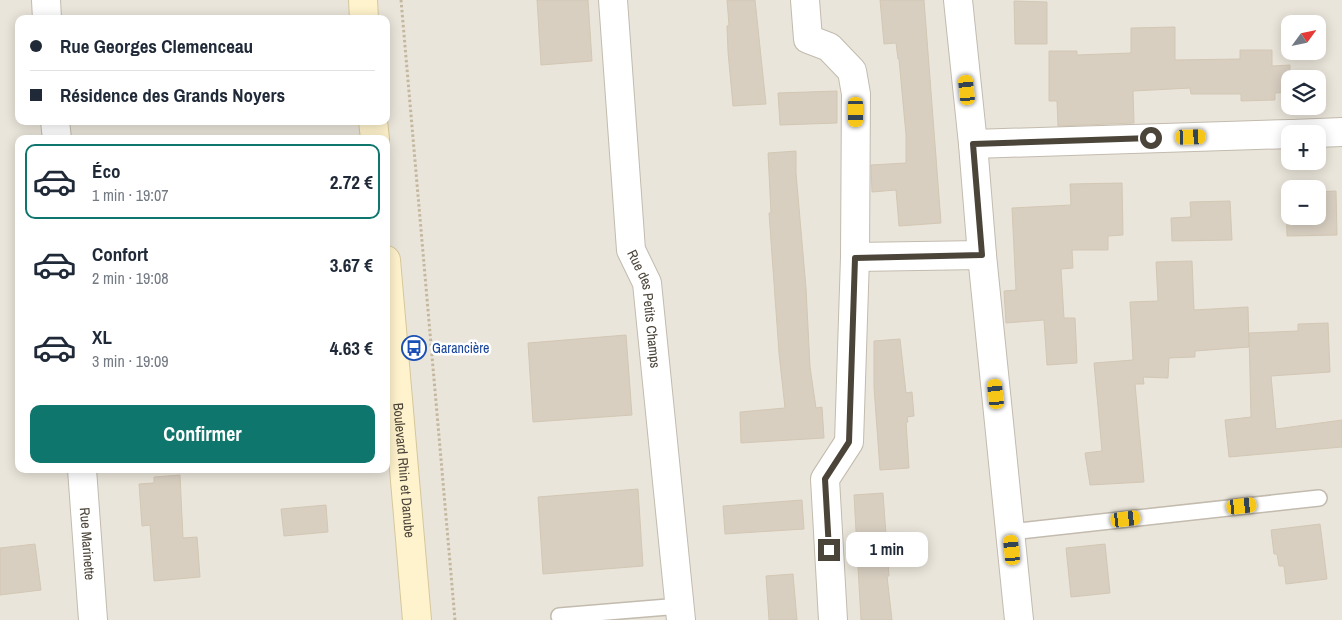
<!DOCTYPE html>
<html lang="fr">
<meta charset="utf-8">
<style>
:root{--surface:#fff;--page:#f2f2f3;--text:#1f2937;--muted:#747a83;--line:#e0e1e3;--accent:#0f766e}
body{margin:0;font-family:"Archivo Narrow",sans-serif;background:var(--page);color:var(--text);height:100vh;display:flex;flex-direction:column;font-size:19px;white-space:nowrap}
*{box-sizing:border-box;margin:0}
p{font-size:16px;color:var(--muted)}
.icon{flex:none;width:28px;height:28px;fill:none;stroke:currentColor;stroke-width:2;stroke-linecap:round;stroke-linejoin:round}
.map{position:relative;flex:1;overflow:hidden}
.side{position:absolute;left:15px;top:135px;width:375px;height:338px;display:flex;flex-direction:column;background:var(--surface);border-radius:10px;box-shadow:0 2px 12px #0003}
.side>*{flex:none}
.guide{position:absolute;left:15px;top:15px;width:375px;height:110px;border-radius:10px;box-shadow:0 2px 12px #0003;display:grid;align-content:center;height:110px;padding:0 15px;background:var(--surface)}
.needle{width:32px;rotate:57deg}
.buttons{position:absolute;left:1281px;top:15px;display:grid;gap:10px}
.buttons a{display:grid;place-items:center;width:45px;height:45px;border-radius:10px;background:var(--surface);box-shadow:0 2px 12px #0003;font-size:25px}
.end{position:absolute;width:22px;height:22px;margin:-11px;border:6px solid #4b4439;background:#fff;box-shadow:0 0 0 2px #fff}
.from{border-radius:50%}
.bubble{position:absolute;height:35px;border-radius:10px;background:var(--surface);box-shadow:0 2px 12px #0003;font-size:16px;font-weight:700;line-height:35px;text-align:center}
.car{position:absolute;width:15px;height:30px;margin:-15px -8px;border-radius:6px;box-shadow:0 0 4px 1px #0007;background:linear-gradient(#f5c518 24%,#345 0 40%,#f5c518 0 76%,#345 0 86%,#f5c518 0)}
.guide b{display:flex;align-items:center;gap:18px;height:48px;font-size:19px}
.guide b+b{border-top:1px solid var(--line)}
.guide i{width:12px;height:12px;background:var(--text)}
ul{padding:9px 0 0;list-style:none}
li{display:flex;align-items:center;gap:15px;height:75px;margin:0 10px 8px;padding:0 5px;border:2px solid transparent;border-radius:10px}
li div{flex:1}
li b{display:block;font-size:19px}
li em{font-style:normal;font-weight:700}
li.active{border-color:var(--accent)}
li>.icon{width:45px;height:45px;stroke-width:1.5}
.button{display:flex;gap:10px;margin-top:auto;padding:10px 15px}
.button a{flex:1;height:58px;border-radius:10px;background:var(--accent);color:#fff;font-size:20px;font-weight:700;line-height:58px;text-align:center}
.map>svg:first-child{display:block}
</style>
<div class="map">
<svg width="1342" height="620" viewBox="0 0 1342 620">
<rect width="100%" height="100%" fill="#f6f3ec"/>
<path fill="#eae5da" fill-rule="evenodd" d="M0 0H1342V620H0ZM19 19H386V121H19ZM1290 24H1318V51H1290ZM1290 79H1318V106H1290ZM1290 134H1318V161H1290ZM19 139H386V469H19ZM1290 189H1318V216H1290Z"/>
<g fill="#d8cfc1" stroke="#d3c7b4">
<path d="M537 0H588L592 61 541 65Z"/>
<path d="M727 0H755L766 104 733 106 728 52 727 26 729 25Z"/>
<path d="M880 0H924L941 223 899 226 896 190 872 192 871 165 906 163V135L899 59H898L896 43 884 44Z"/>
<path d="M1014 1 1047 2V44H1015Z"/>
<path d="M1175 27V60L1240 59V50H1272V66L1290 65V92L1275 93V100L1241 101V94H1191L1190 88 1133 91 1134 123 1058 126 1057 101H1049V51H1077V55L1131 53V28Z"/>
<path d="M837 91V123L780 125 778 93Z"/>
<path d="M796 151V173L806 288 810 367 816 408 822 407 824 438 741 443 740 412 785 408 779 353 769 213H771L768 153Z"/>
<path d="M1122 183 1123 235 1108 236V250H1072L1073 268 1061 269 1064 318H1075L1077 363 1047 365 1044 320 1006 323 1004 291 1016 290 1012 208 1071 205 1070 184Z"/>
<path d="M1336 191 1337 235 1287 236 1286 192H1290V216H1318V192Z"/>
<path d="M1230 201 1232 240 1172 241 1171 218 1191 217 1190 202Z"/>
<path d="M1192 261 1194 310 1248 307 1249 347 1195 351V357L1169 358 1168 378 1143 377 1144 384H1135L1144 482 1090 485 1085 453 1102 451 1094 363 1133 360 1130 302 1158 301 1156 262Z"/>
<path d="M1328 323 1330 372 1271 376 1276 429 1342 420V447L1229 457 1225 420 1251 417 1249 333 1298 331V324Z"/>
<path d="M626 335 632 415 533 422 528 343Z"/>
<path d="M900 339 906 393 912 392 914 416 907 417 908 422H906L909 468 880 470 874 387V341Z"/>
<path d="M180 475 183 538 197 537 200 577 154 581 150 525 142 526 139 484 154 483V477Z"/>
<path d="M638 489 643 566 543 574 538 497Z"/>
<path d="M883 493 889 576H887L892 620H861L854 495Z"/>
<path d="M802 500 804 529 725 534 723 506Z"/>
<path d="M326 505 328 532 284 536 281 509Z"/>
<path d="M1320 524 1327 579 1286 584 1284 566H1279L1277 554H1274L1271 530Z"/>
<path d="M35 544 41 590 0 595V548Z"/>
<path d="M1105 544 1110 593 1071 597 1066 548Z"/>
<path d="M793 574 797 620H769L766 576Z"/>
</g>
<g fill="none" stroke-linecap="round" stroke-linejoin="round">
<defs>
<g id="lane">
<path d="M1010 532 1319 498"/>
<path d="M559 616 680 606"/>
</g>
<g id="street">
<path d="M46 0 47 19"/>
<path id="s1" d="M613 0 631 250 647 283 681 620"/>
<path d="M805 0 808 39 829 47 852 71 856 94 855 257 849 442 825 479 833 620"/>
<path d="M958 0 973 144 982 255 1019 620"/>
<path d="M55 121 57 139"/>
<path d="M1293 134 1342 132"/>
<path d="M973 144 1290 134"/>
<path d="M855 257 982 255"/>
<path id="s2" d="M82 469 93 620"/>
</g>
<g id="secondary">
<path d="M363 0 364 19"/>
<path d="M373 121 375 139"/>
<path id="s3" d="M386 260 417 620"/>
</g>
</defs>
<use href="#lane" stroke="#c2bbae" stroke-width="18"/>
<use href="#street" stroke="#c2bbae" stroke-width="30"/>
<use href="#secondary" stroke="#d6c79b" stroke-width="30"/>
<path stroke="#c4b79f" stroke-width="3" stroke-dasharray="2.5 2.5" stroke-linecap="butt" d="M401 0 455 620"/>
<use href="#lane" stroke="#fff" stroke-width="15"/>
<use href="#street" stroke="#fff" stroke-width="28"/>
<use href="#secondary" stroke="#fff3cd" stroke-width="28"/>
</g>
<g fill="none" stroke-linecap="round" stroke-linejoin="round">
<path stroke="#4b4439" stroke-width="6" d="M829 550 825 479 849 442 855 258 982 255 973 144 1151 138"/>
</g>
<defs>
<symbol id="bus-ring" viewBox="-11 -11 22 22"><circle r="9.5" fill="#fff" stroke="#1a4fb4" stroke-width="1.5"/><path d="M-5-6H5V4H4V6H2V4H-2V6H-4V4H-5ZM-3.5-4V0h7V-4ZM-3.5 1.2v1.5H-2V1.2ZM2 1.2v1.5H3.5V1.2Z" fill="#1a4fb4"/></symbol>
</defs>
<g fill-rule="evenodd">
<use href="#bus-ring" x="400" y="334" width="28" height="28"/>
</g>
<g text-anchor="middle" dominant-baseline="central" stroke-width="5" stroke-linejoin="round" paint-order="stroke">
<g font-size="14" fill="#4b4439" stroke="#fff">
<text stroke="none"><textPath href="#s1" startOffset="312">Rue des Petits Champs</textPath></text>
<text stroke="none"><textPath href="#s3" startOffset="211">Boulevard Rhin et Danube</textPath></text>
<text stroke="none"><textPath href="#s2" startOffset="75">Rue Marinette</textPath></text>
</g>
<g font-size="14" fill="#164399" stroke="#fff" text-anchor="start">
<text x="432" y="348">Garancière</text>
</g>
</g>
</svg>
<div class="buttons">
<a><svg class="needle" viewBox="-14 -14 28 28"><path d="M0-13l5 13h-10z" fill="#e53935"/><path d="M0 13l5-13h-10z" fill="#747a83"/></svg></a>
<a><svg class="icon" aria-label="layers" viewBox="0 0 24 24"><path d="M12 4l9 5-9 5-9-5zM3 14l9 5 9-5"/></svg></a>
<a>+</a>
<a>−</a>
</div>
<i class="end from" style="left:1151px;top:138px"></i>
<i class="end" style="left:829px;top:550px"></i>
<div class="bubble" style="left:846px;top:532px;width:82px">1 min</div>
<i class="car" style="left:967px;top:90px;rotate:354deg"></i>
<i class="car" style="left:856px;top:112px;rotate:180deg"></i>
<i class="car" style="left:1191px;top:137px;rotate:88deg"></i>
<i class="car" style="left:996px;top:394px;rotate:354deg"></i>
<i class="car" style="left:1242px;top:506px;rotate:84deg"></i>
<i class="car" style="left:1126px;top:519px;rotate:83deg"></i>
<i class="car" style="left:1012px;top:550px;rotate:354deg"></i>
<div class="guide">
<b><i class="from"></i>Rue Georges Clemenceau</b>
<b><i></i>Résidence des Grands Noyers</b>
</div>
<section class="side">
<ul>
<li class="active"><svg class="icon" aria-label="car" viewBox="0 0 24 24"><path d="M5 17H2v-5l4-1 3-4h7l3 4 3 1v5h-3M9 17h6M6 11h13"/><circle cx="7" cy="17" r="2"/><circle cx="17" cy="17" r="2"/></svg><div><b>Éco</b><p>1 min · 19:07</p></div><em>2.72 €</em></li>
<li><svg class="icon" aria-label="car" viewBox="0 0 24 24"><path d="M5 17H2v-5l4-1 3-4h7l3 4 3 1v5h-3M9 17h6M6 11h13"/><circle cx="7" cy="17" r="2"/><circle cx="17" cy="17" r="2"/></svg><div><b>Confort</b><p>2 min · 19:08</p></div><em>3.67 €</em></li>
<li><svg class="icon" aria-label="car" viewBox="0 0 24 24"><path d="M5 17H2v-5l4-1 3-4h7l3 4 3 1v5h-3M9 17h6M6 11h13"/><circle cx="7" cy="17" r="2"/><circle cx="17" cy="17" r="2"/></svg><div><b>XL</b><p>3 min · 19:09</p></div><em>4.63 €</em></li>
</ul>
<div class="button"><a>Confirmer</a></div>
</section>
</div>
